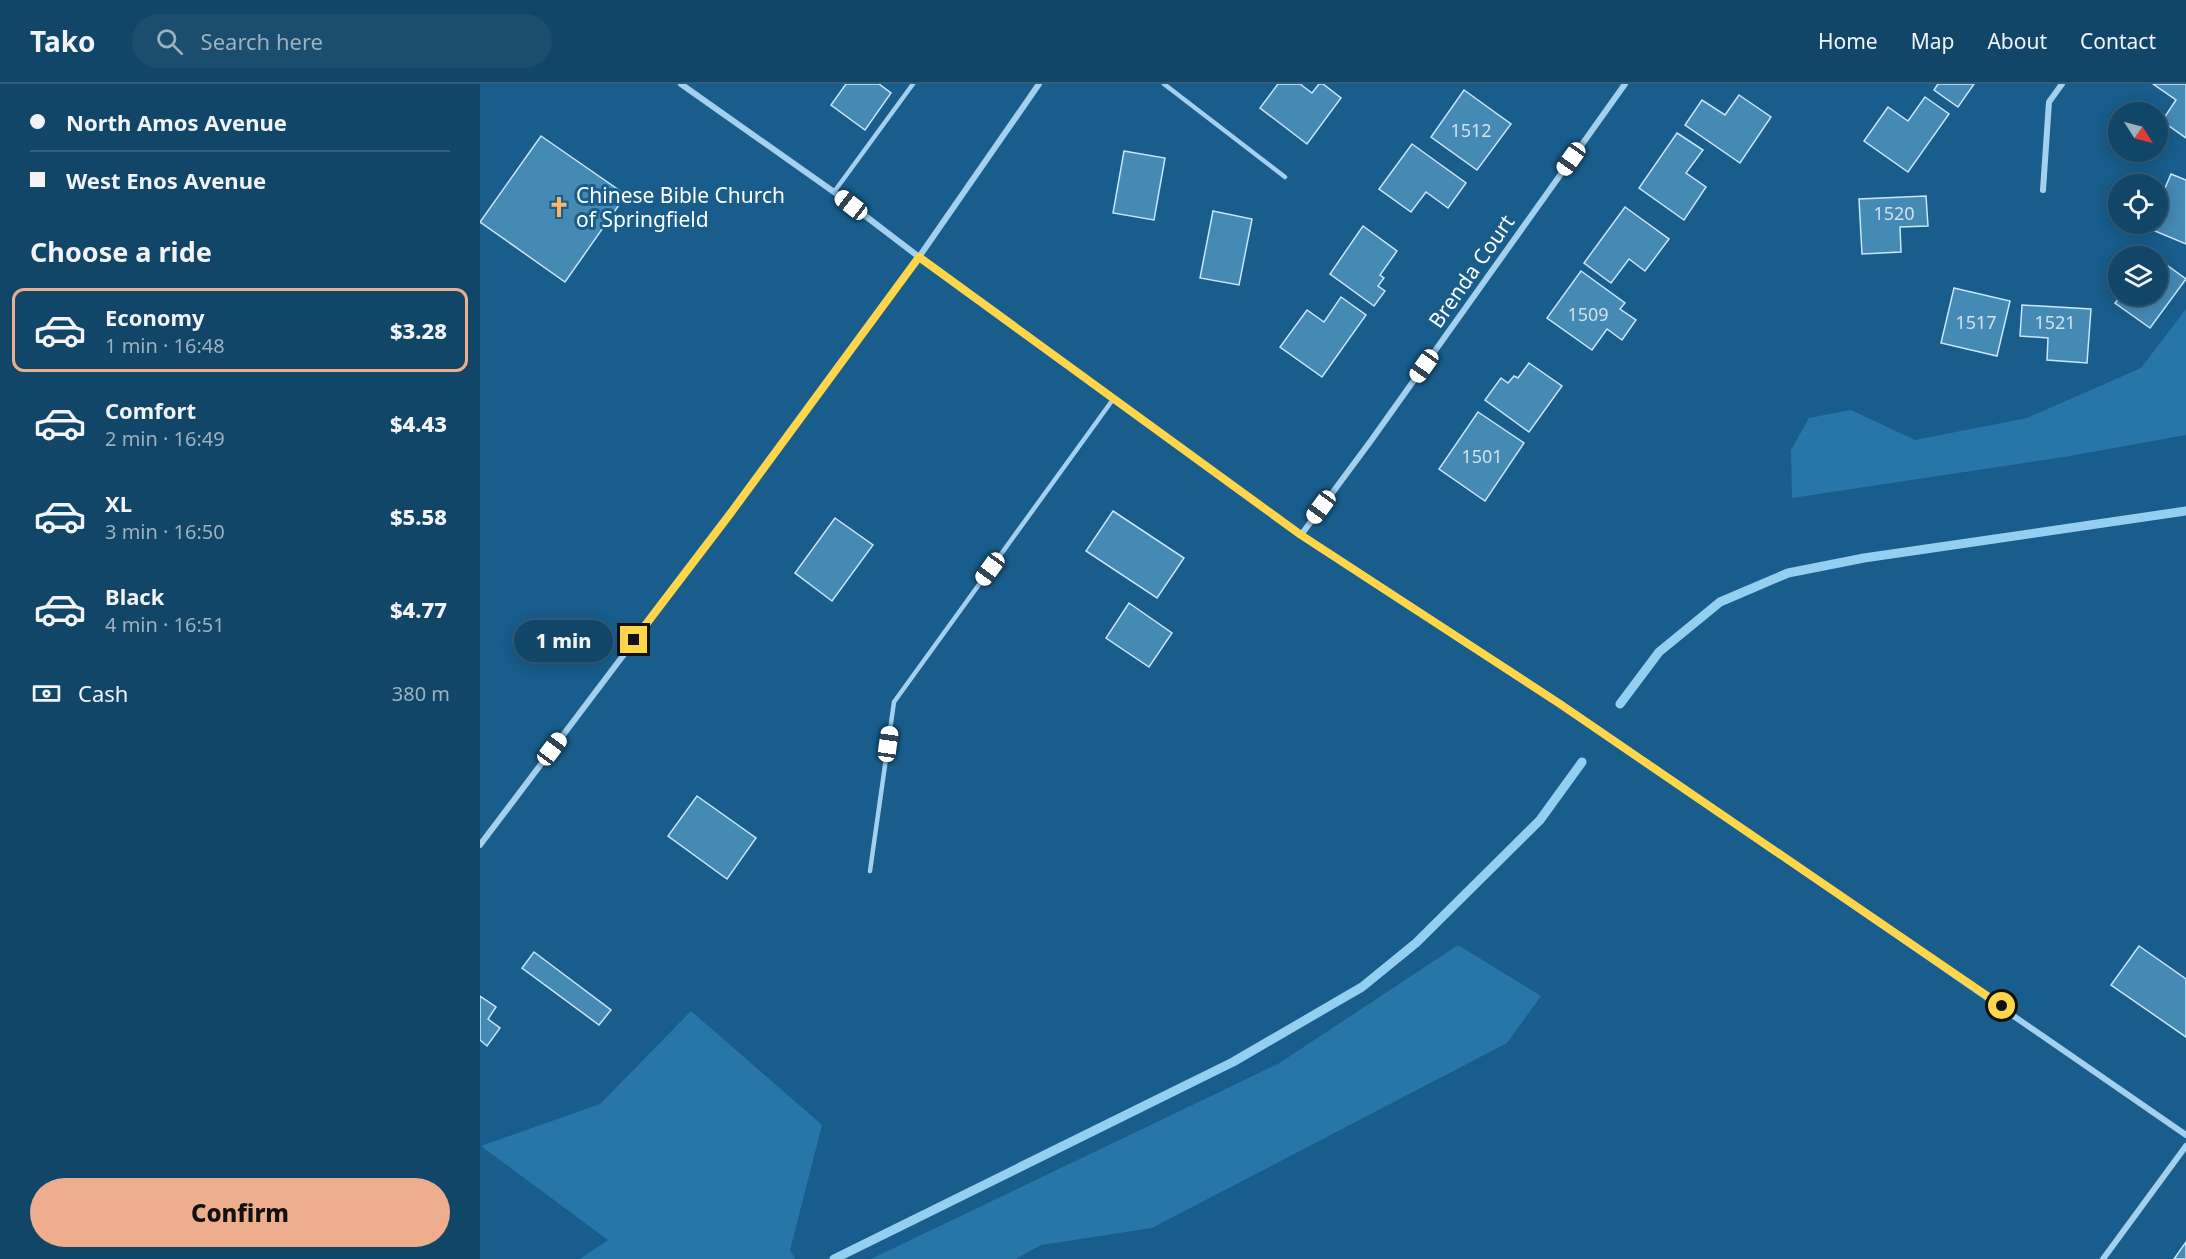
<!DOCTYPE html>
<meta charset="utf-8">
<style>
:root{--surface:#124668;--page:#1b4d6e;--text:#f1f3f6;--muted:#9cb1c0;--line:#315e7c;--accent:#eead8d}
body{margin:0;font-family:"Noto Sans",sans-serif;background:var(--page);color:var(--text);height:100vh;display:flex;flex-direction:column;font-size:22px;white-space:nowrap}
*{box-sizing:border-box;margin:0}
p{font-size:20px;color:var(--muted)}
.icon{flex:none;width:33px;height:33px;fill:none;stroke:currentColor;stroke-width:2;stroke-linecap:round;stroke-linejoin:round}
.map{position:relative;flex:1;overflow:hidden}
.details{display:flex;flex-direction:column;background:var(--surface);width:480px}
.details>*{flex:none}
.banner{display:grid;align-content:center;height:132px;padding:0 30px;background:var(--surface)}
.needle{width:39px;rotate:126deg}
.fabs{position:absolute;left:1628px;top:18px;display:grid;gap:12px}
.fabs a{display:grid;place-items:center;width:60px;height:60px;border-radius:50%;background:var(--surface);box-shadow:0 3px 15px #0003,0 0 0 2px var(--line);font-size:30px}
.end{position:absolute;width:27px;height:27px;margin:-14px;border:8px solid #ffd54a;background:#111;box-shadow:0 0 0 3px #111}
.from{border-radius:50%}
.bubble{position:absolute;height:42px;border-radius:21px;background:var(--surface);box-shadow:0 3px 15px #0003,0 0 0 2px var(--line);font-size:20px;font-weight:800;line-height:42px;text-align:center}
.car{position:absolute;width:18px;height:36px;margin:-18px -9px;border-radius:8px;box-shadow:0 0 4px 2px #0007;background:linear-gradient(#fff 24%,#345 0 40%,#fff 0 76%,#345 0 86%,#fff 0)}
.banner b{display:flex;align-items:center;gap:21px;height:57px;font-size:22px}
.banner b+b{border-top:2px solid var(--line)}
.banner i{width:15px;height:15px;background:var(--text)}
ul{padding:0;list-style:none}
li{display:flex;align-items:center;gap:18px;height:84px;margin:0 12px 9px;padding:0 18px;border:3px solid transparent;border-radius:12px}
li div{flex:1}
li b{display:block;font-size:22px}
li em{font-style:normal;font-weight:800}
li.current{border-color:var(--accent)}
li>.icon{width:54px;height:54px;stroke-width:1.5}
h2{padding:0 30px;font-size:27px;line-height:72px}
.pay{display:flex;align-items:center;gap:15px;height:66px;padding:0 30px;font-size:22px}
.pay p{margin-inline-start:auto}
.action{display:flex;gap:12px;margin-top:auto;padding:12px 30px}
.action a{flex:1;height:69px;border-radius:36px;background:var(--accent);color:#111;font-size:24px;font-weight:800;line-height:69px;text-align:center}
header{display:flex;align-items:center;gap:36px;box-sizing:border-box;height:84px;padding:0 30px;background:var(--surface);border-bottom:2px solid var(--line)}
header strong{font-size:28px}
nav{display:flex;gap:33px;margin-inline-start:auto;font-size:21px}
.search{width:420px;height:54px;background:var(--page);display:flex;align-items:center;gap:15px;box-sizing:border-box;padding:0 21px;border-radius:33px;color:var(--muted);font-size:22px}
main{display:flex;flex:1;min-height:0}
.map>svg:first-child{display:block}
</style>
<header>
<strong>Tako</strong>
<div class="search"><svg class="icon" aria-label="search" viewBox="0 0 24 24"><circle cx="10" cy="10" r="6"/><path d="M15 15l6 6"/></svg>Search here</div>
<nav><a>Home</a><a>Map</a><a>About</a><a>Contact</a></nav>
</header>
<main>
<section class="details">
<div class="banner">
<b><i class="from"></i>North Amos Avenue</b>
<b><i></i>West Enos Avenue</b>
</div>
<h2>Choose a ride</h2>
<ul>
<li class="current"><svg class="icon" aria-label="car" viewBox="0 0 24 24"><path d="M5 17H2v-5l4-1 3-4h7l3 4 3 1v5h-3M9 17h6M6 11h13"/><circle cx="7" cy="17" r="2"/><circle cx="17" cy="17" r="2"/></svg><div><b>Economy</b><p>1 min · 16:48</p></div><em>$3.28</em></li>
<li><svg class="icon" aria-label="car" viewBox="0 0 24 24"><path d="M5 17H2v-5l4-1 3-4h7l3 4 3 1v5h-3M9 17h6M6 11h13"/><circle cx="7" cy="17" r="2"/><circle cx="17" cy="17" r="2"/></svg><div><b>Comfort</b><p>2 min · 16:49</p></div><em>$4.43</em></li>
<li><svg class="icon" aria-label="car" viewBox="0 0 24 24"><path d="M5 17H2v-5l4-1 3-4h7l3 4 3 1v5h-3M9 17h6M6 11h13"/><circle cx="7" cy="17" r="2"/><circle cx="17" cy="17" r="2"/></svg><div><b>XL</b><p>3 min · 16:50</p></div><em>$5.58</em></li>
<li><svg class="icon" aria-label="car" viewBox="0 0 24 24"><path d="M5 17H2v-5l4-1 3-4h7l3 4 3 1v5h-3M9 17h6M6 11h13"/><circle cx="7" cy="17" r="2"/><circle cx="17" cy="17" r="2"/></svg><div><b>Black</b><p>4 min · 16:51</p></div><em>$4.77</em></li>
</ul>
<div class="pay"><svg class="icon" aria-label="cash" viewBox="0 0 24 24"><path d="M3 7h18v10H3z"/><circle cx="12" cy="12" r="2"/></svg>Cash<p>380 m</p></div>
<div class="action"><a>Confirm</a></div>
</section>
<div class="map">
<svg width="1706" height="1175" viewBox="0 0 1706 1175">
<rect width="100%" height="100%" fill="#185d8b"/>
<g fill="#2876a7">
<path d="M1706 225V351L1584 373 1312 414 1311 366 1329 334 1371 326 1435 356 1547 334 1661 284Z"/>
<path d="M978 861 1061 912 1027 959 672 1144 561 1161 536 1175H391L798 980Z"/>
<path d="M211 927 342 1041 310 1166 315 1175H100L128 1156 1 1062 120 1020Z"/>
</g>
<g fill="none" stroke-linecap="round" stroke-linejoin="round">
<g stroke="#94cef0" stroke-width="9">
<path d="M1140 620 1179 568 1240 518 1308 489 1384 474 1706 427"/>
<path d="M354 1175 753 978 882 903 936 859 1060 736 1102 678"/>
</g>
</g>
<g fill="#4589b5" stroke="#c8e7fa" stroke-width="1.5">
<path d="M366 0H399L411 9 385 46 351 21Z"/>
<path d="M798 0H820L832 9 839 0H843L861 14 827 60 780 24Z"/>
<path d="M1458 0H1494L1478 23 1454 6Z"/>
<path d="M1673 0H1706V54L1682 37 1696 16Z"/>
<path d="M984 6 1031 40 997 86 951 53Z"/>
<path d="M1259 11 1291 33 1260 79 1205 41 1222 16 1245 31Z"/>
<path d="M1445 13 1469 30 1428 88 1384 57 1408 23 1428 37Z"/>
<path d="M1197 49 1223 66 1206 89 1226 103 1204 136 1159 104Z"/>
<path d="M61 52 146 111 85 198 0 138Z"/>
<path d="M932 60 986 99 968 124 946 108 931 128 899 105Z"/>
<path d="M644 67 685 74 674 136 633 129Z"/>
<path d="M1691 90 1706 96V160L1668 144 1670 140H1677V123Z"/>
<path d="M1446 112 1448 142 1420 143 1421 168 1382 170 1379 115Z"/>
<path d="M1145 123 1189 155 1165 187 1149 175 1131 199 1104 179Z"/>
<path d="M733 127 772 135 759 201 720 194Z"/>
<path d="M883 142 917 167 900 191 904 194 898 202 905 207 894 222 850 190Z"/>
<path d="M1663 164 1675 172H1656Z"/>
<path d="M1677 174 1706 195 1670 244 1635 219 1641 212H1677Z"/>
<path d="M1101 187 1145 219 1140 225 1156 236 1142 256 1127 245 1112 266 1067 234Z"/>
<path d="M1474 204 1530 217 1517 272 1461 259Z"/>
<path d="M861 213 886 231 842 293 800 263 827 226 844 238Z"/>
<path d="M1542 221 1611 225 1607 279 1567 276 1568 254 1540 252Z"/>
<path d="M1049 279 1082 302 1049 348 1005 316 1021 294 1028 299 1034 292 1038 294Z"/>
<path d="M998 328 1044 359 1005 417 959 385Z"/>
<path d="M633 427 704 474 677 514 606 467Z"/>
<path d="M355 434 393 461 352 517 315 489Z"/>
<path d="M649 519 692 549 669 583 626 554Z"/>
<path d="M217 712 276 754 247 795 188 752Z"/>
<path d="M1659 862 1706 895V953L1631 901Z"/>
<path d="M54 868 131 926 119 941 42 884Z"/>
<path d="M0 912 16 923 8 935 20 944 7 962 0 956Z"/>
<path d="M1706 1158V1175H1694Z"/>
</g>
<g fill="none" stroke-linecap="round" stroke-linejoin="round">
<g stroke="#a2d0ee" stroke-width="4.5">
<path d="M684 0 805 93"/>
<path d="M354 108 433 0"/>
<path d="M390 787 414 618 634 314"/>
</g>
<g stroke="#a2d0ee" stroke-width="6">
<path d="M201 0 354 108 439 173 821 451 1080 619 1706 1051"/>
<path d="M1563 106 1569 18 1582 0"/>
<path d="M821 451 890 358 1145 0"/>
<path d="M0 761 250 430 439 173 559 0"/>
<path d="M1623 1175 1706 1062"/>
</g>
</g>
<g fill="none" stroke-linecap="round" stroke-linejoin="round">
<path stroke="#ffd54a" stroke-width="8" d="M154 556 250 430 439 173 821 451 1080 620 1522 922"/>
</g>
<defs>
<symbol id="church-bare" viewBox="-9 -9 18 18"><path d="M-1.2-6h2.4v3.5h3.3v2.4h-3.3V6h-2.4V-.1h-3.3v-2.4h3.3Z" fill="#ffb75f" stroke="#185d8b" stroke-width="2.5" paint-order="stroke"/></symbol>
</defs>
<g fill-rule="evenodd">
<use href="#church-bare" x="64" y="108" width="30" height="30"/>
</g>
<g text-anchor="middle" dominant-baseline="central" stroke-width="6" stroke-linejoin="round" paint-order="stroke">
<g font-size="18" fill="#d0e2ec">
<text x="991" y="46">1512</text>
<text x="1414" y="129">1520</text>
<text x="1108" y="230">1509</text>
<text x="1496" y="238">1517</text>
<text x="1575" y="238">1521</text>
<text x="1002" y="372">1501</text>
</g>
<g font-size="21" fill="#fff" stroke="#185d8b" text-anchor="start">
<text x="96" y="111">Chinese Bible Church<tspan x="96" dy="24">of Springfield</tspan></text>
</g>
<g font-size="21" fill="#fff" stroke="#185d8b">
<text transform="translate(991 187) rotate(-55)">Brenda Court</text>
</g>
</g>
</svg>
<div class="fabs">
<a><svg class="needle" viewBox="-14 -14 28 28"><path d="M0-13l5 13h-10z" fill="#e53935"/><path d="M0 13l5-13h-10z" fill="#9cb1c0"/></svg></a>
<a><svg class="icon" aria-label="locate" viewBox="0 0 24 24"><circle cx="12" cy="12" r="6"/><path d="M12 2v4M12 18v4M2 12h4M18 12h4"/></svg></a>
<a><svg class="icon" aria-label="layers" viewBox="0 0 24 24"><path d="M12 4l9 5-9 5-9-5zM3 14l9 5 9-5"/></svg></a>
</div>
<i class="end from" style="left:1522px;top:922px"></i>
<i class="end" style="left:154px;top:556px"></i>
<div class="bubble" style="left:34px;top:536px;width:99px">1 min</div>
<i class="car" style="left:1091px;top:75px;rotate:215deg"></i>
<i class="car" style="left:371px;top:121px;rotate:308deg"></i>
<i class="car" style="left:944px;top:282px;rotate:215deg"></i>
<i class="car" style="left:841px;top:423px;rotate:216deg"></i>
<i class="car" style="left:510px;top:485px;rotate:216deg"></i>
<i class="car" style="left:408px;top:660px;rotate:8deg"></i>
<i class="car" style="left:72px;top:665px;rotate:37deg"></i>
</div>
</main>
